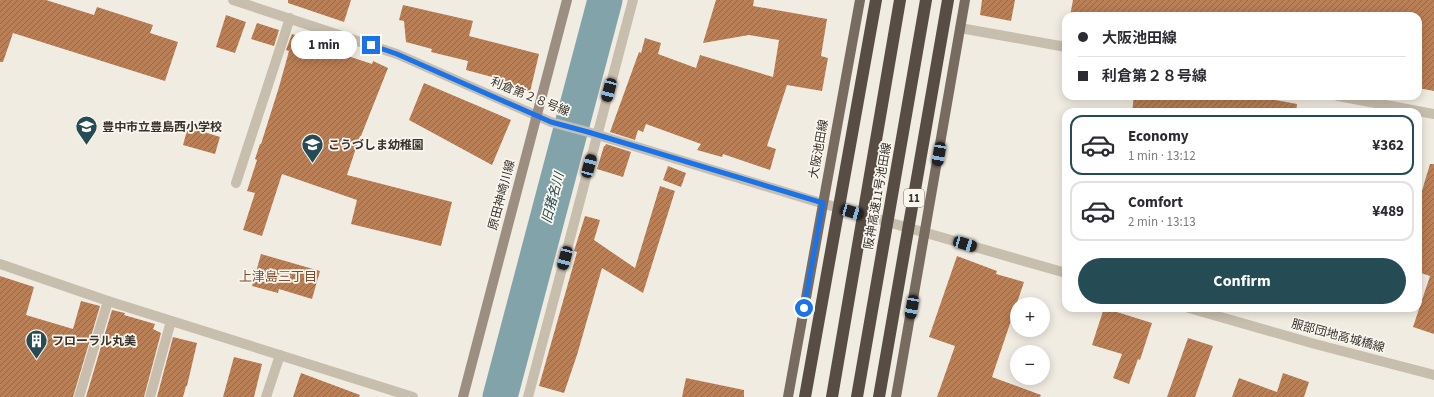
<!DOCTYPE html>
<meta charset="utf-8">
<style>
:root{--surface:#fff;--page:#f7f7f7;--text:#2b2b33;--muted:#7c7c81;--line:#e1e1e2;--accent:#254b55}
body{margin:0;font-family:"Source Sans 3","Noto Sans JP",sans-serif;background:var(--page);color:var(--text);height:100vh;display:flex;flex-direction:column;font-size:15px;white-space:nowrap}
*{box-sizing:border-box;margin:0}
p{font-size:13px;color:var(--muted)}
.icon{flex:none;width:22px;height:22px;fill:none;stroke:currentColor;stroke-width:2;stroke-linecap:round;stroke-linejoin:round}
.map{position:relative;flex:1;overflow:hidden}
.drawer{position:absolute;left:1062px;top:108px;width:360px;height:204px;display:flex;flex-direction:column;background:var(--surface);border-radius:12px;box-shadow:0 2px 10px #0003}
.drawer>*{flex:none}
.top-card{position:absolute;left:1062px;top:12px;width:360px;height:88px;border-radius:12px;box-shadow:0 2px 10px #0003;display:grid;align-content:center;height:88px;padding:0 16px;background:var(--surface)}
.controls{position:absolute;left:1010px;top:297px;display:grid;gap:8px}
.controls a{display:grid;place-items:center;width:40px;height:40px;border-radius:50%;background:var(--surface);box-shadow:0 2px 10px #0003;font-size:20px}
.end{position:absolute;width:18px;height:18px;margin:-9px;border:5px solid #1a73e8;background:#fff;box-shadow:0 0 0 2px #fff}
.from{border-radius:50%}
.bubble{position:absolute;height:28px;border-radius:14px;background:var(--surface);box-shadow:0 2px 10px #0003;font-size:13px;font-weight:700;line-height:28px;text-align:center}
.car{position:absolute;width:12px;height:24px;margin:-12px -6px;border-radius:5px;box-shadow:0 0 3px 1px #0007;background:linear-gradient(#222 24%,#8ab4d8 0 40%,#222 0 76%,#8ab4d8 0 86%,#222 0)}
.top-card b{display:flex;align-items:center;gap:14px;height:38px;font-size:15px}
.top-card b+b{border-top:1px solid var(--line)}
.top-card i{width:10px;height:10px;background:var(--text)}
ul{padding:7px 0 0;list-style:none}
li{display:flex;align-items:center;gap:12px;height:60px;margin:0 8px 6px;padding:0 8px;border:2px solid var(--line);border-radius:12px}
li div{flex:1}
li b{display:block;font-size:15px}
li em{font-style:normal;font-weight:700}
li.current{border-color:var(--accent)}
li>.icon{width:36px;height:36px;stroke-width:1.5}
.button{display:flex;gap:8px;margin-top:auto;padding:8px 16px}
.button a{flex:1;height:46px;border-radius:24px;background:var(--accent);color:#fff;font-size:16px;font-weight:700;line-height:46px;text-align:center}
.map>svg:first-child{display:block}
</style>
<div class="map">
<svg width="1434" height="397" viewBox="0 0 1434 397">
<defs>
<pattern id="building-hatch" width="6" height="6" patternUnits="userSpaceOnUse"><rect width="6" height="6" fill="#b97f57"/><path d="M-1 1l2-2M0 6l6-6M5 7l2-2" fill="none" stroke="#976948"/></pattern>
</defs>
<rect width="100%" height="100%" fill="#f1ece2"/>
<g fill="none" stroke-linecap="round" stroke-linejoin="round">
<path stroke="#83a3ab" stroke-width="35" d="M500 397 605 0"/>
</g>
<g fill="url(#building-hatch)">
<path d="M0 0H46L94 15 97 7 153 25 150 33 178 42 165 81 13 33 3 62H0Z"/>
<path d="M288 0H351L344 22 288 3Z"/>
<path d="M716 0H754L753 6 827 19 821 56 828 58 822 91 787 85 767 146 776 149 770 170 723 154 722 157 697 150 701 144 646 124 643 132 638 130 635 140 610 132 639 52 641 53 645 38 661 43 658 54 696 68 700 55 773 77 779 40 749 35 703 43Z"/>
<path d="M982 0H1015L1011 21 980 15Z"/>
<path d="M1073 0H1434V91L1418 88V16H1070Z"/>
<path d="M403 5 473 21 469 36 539 54 530 92 495 84 496 78 466 70 468 61 431 52 432 49 406 42 404 21 399 20Z"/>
<path d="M226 15 246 22 235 53 216 47Z"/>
<path d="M257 23 279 30 274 46 251 39Z"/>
<path d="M292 34 322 44 321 47 372 64 373 61 388 68 361 136H360L347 175 452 202 441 246 351 224 357 200 282 174 262 236 243 230 255 193 247 191 257 160 255 159 260 144H261L279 87 289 51 286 50Z"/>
<path d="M424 83 511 120 492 165 409 120Z"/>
<path d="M1134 96H1253L1297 104 1296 112H1132Z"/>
<path d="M188 127 220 137 215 154 183 145Z"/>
<path d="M606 144 631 152 623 177 597 169 604 146H605Z"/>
<path d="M1430 164H1434V334L1413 327 1430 276 1418 272V204Z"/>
<path d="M668 166 686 173 681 187 663 180Z"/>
<path d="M660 186 675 191 643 293 602 268 577 355 564 393 539 386 577 252 574 251 585 216 600 220 594 240 635 268Z"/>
<path d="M261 254 320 271 312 299 279 289 278 293 252 286Z"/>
<path d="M957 256 997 271 996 274 1024 282 992 377 1041 395 1040 397H937L955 346 929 337Z"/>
<path d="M0 276 34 287 26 315 73 329 81 301 100 306 73 397H0Z"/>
<path d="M1104 308 1152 323 1140 360 1138 359 1129 384 1113 378 1122 354 1092 345Z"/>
<path d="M112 310 125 313 124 315 155 324 153 329 161 333 144 397H86Z"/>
<path d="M173 337 197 343 187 386H186L183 397H157Z"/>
<path d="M1188 338 1213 346 1195 397H1167Z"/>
<path d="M234 357 262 364 254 397H223Z"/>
<path d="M301 373 360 395 359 397H293Z"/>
<path d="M1283 373 1309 382 1304 397H1232L1239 378 1277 392Z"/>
<path d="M686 378 744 390V397H682Z"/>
</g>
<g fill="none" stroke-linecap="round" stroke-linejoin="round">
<g stroke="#c8beae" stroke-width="10">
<path d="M150 397 171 321"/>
<path d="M528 397 633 0"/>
</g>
<g stroke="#c8beae" stroke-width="10">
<path d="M233 0 397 54 551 122 588 132 811 200 1066 273"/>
<path d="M960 28 1066 47"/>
<path d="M1338 96 1434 114"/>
<path d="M236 183 290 18"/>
<path d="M0 264 108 301 413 397"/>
<path d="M1189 308 1315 344 1434 375"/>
<path d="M79 397 108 301"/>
<path d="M266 397 280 355"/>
</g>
<path stroke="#9c8e80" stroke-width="10" d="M463 397 567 0"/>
<g stroke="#786b5f" stroke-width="10">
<path d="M788 397 860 0"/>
<path d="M896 397 965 0"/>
</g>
<g stroke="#584d44" stroke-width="12">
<path d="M805 397 876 0"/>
<path d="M832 397 900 0"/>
<path d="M857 397 926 0"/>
<path d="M879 397 948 0"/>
</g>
</g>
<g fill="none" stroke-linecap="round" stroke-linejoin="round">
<path stroke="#1a73e8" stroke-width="5" d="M371 45 397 54 551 122 588 132 823 203 804 308"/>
</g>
<defs>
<symbol id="school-pin" viewBox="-11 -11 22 30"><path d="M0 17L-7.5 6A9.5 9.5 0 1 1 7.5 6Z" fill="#254b55" stroke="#f9f6ee"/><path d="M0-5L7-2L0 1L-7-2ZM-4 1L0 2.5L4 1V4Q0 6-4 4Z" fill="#fff"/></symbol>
<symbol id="building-pin" viewBox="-11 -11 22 30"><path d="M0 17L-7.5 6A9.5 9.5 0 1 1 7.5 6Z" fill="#254b55" stroke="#f9f6ee"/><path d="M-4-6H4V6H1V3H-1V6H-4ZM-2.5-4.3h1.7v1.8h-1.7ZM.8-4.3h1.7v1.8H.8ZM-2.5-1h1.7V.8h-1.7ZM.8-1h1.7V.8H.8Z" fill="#fff"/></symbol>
</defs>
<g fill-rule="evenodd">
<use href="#school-pin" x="74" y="114" width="25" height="34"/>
<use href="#school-pin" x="300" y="132" width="25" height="34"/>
<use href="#building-pin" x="24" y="328" width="25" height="34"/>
</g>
<g text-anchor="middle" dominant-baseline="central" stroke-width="3.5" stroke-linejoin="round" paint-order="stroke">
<rect fill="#f9f6ee" stroke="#726c66" stroke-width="1" x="904" y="189" width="20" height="18" rx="3"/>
<g font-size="11" font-weight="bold" fill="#38312c">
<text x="914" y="198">11</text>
</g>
<g font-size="12" fill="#38312c" stroke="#f9f6ee">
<text transform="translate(530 97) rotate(22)">利倉第２８号線</text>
<text transform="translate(819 149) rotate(-80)">大阪池田線</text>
<text transform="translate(502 195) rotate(-75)">原田神崎川線</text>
<text transform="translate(878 196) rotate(-80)">阪神高速11号池田線</text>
<text transform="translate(1338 336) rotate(15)">服部団地高城橋線</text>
</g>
<g font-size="12" font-weight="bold" fill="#38312c" stroke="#f9f6ee" text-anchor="start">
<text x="102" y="127">豊中市立豊島西小学校</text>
<text x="328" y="145">こうづしま幼稚園</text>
<text x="52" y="341">フローラル丸美</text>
</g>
<g font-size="13" font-style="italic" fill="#254b55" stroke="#f9f6ee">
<text transform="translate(553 198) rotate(-75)">旧猪名川</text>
</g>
<g font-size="13" fill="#7e4d2d" stroke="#f9f6ee">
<text x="278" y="277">上津島三丁目</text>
</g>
</g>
</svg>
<div class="controls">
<a>+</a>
<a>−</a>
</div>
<i class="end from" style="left:804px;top:308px"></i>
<i class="end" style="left:371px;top:45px"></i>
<div class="bubble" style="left:291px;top:31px;width:66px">1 min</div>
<i class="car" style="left:609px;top:90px;rotate:195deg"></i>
<i class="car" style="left:939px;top:154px;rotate:190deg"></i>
<i class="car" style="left:589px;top:166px;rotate:15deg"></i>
<i class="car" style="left:852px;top:212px;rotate:106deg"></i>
<i class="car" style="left:965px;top:244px;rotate:106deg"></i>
<i class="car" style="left:565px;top:258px;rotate:195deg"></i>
<i class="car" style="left:912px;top:307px;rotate:190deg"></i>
<div class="top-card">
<b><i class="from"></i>大阪池田線</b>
<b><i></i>利倉第２８号線</b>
</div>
<section class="drawer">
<ul>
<li class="current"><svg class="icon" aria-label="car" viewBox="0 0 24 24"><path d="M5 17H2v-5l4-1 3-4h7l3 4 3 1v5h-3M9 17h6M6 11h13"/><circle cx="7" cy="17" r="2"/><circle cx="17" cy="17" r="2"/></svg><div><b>Economy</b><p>1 min · 13:12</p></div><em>¥362</em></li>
<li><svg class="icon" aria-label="car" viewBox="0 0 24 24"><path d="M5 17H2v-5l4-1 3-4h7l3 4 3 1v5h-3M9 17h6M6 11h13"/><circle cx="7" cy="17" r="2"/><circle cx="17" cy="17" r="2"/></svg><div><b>Comfort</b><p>2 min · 13:13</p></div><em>¥489</em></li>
</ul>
<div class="button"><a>Confirm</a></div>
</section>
</div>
